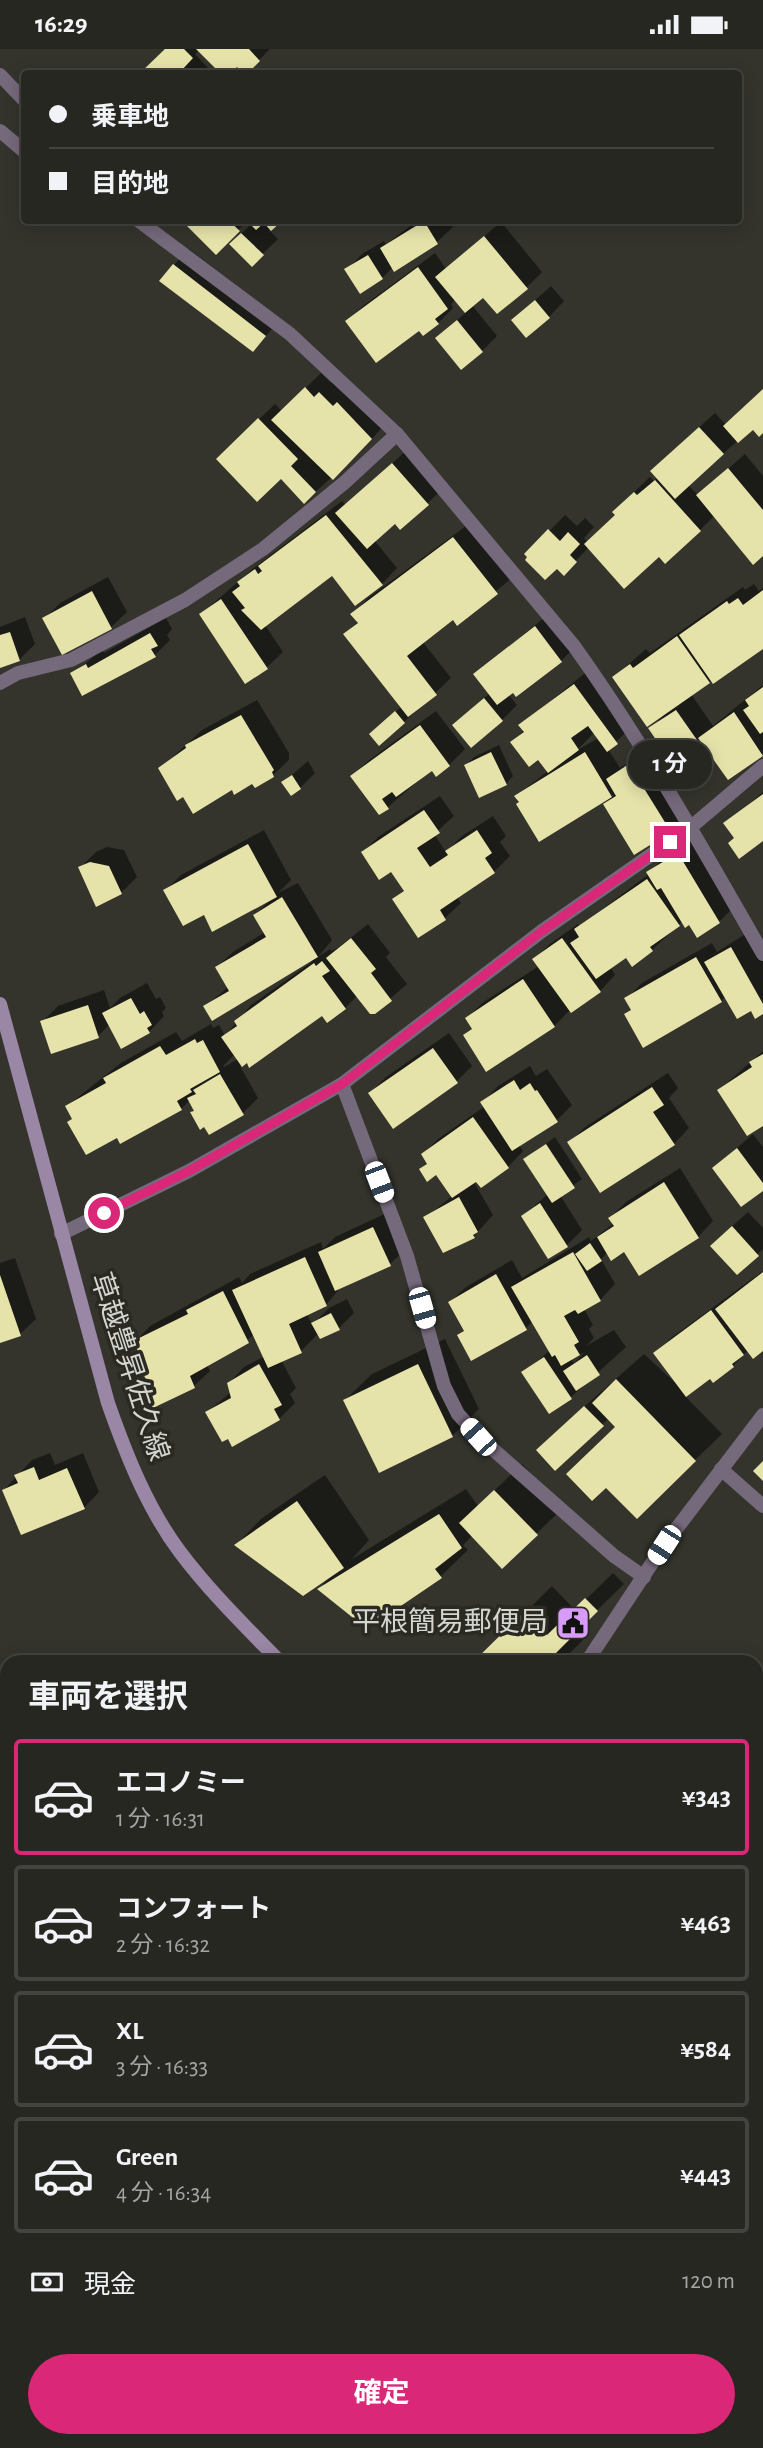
<!DOCTYPE html>
<html lang="ja">
<meta charset="utf-8">
<style>
:root{--surface:#272722;--page:#2f2f2a;--text:#f1f3f6;--muted:#a4a5a5;--line:#434440;--accent:#db2777}
body{margin:0;font-family:"Alegreya Sans","Noto Sans JP",sans-serif;background:var(--page);color:var(--text);height:100vh;display:flex;flex-direction:column;font-size:26px;white-space:nowrap}
*{box-sizing:border-box;margin:0}
p{font-size:23px;color:var(--muted)}
.icon{flex:none;width:38px;height:38px;fill:none;stroke:currentColor;stroke-width:2;stroke-linecap:round;stroke-linejoin:round}
.map{position:relative;flex:1;overflow:hidden}
.drawer{position:absolute;left:0px;top:1606px;width:763px;height:793px;display:flex;flex-direction:column;background:var(--surface);border-radius:21px 21px 0 0;box-shadow:0 4px 18px #0003,0 0 0 2px var(--line)}
.drawer>*{flex:none}
.top-card{position:absolute;left:21px;top:21px;width:721px;height:154px;border-radius:7px;box-shadow:0 4px 18px #0003,0 0 0 2px var(--line);display:grid;align-content:center;height:154px;padding:0 28px;background:var(--surface)}
.end{position:absolute;width:32px;height:32px;margin:-16px;border:9px solid #db2777;background:#fff;box-shadow:0 0 0 4px #fff}
.from{border-radius:50%}
.bubble{position:absolute;height:49px;border-radius:24px;background:var(--surface);box-shadow:0 4px 18px #0003,0 0 0 2px var(--line);font-size:23px;font-weight:700;line-height:49px;text-align:center}
.car{position:absolute;width:21px;height:42px;margin:-21px -10px;border-radius:9px;box-shadow:0 0 5px 2px #0007;background:linear-gradient(#fff 24%,#345 0 40%,#fff 0 76%,#345 0 86%,#fff 0)}
.top-card b{display:flex;align-items:center;gap:24px;height:66px;font-size:26px}
.top-card b+b{border-top:2px solid var(--line)}
.top-card i{width:18px;height:18px;background:var(--text)}
ul{padding:0;list-style:none}
li{display:flex;align-items:center;gap:21px;height:116px;margin:0 14px 10px;padding:0 14px;border:4px solid var(--line);border-radius:7px}
li div{flex:1}
li b{display:block;font-size:26px}
li em{font-style:normal;font-weight:700}
li.on{border-color:var(--accent)}
li>.icon{width:63px;height:63px;stroke-width:1.5}
h2{padding:0 28px;font-size:32px;line-height:84px}
.pay{display:flex;align-items:center;gap:18px;height:77px;padding:0 28px;font-size:26px}
.pay p{margin-inline-start:auto}
.action{display:flex;gap:14px;margin-top:auto;padding:14px 28px}
.action a{flex:1;height:80px;border-radius:42px;background:var(--accent);color:#fff;font-size:28px;font-weight:700;line-height:80px;text-align:center}
.status{display:flex;justify-content:space-between;align-items:center;height:49px;padding:0 35px;background:var(--surface);direction:ltr}
.status svg{height:19px;fill:currentColor}
.map>svg:first-child{display:block}
</style>
<div class="status"><b>16:29</b><svg viewBox="0 0 49 12"><path d="M0 12V9h3v3zM5 12V6h3v6zM10 12V3h3v9zM15 12V0h3v12zM26 1h20v11H26zM47 4h2v5h-2z"/></svg></div>
<div class="map">
<svg width="763" height="2399" viewBox="0 0 763 2399">
<rect width="100%" height="100%" fill="#34342d"/>
<g fill="#0007" fill-rule="evenodd">
<path d="M167 0H270L246 24 237 16 229 24H223L199 1 195 5 209 20 205 24H142Z"/>
<path d="M189 172H244L246 173 216 204 186 174Z"/>
<path d="M250 172H280L269 181 278 190 252 215 231 195 252 174Z"/>
<path d="M417 172H449L453 178 437 193 395 220 393 218 382 229 347 221 362 205 384 192 386 195Z"/>
<path d="M501 173 542 223 527 238 483 246 472 256 497 287 482 302 438 289 466 263 456 250 451 255 453 259 438 274 420 280 347 272 363 257 435 204 446 220Z"/>
<path d="M189 200 281 270 253 301 174 216Z"/>
<path d="M551 237 564 252 549 268 513 271Z"/>
<path d="M321 324 331 334 336 329 387 373 360 403 304 453 281 428 218 410 275 355 282 362Z"/>
<path d="M763 341V382L753 378 688 436 698 446 745 405 763 427V505L715 466 700 481 659 506 589 498 564 524 558 518 527 505 565 466 577 477 585 469 594 478 584 489 588 493 617 465 630 447 650 428 654 432 658 428 668 406 715 364 726 376Z"/>
<path d="M408 400 443 439 428 454 395 472 374 491 397 519 382 535 333 525 265 576 283 603 267 618 246 632 201 565 255 518 342 452 346 456Z"/>
<path d="M470 474 513 528 458 574 453 569 423 593 451 629 404 673 387 670 402 657 345 585 359 572 353 565 368 549Z"/>
<path d="M108 528 127 563 111 578 63 604 44 570 60 554Z"/>
<path d="M754 535 759 542 763 539V598L691 645 713 677 763 636V704L728 729 705 696 702 699 650 680 663 667 614 628 646 600 650 604 743 538 745 541Z"/>
<path d="M551 563 577 596 561 612 508 645 517 656 502 671 454 676 490 644 476 625Z"/>
<path d="M25 568 35 595 19 611 0 618V578Z"/>
<path d="M166 569 172 580 167 586 170 591 154 607 72 625 102 601 104 604Z"/>
<path d="M590 620 632 678 608 700 620 719 646 701 686 767 670 782 605 756 614 745 539 791 516 747 548 722 538 709 513 693 524 681 521 676ZM595 683 599 689 579 700H578ZM636 709 638 712 624 721V717Z"/>
<path d="M257 651 289 704V711L273 726 232 739 184 746 160 720 202 681Z"/>
<path d="M436 662 465 700 449 716 432 720 388 758 352 727 368 712Z"/>
<path d="M499 696 513 727 506 735 466 716 474 708Z"/>
<path d="M308 712 315 724 300 739 284 733Z"/>
<path d="M763 743V790L736 788 726 775Z"/>
<path d="M440 747 454 767 434 785 446 803 462 787 493 767 506 787 500 793 510 807 494 823 457 848 461 854 445 869 418 887 394 850 405 840 392 821 363 803 378 788Z"/>
<path d="M264 781 291 831 278 844 298 834 332 891 318 908 330 900 332 902 339 898 368 875 390 904 386 908 407 935 374 964 358 946 345 959 323 964 240 1017 258 1049 242 1065 195 1061 190 1051 181 1060 117 1087 73 1069 67 1057 121 1014 176 983 182 992 211 975 213 979 219 976 225 987 251 956 312 913 310 911 205 958 229 937 217 918 233 903 265 883 255 866 270 851 204 864 166 841 181 826ZM235 1005 238 1010 224 1018 223 1017Z"/>
<path d="M694 789 735 857 719 873 683 872 652 901 626 906 610 918 615 926 600 942 570 961 554 977 465 987 473 979 467 970 482 954 539 917 534 910 550 895 578 875 580 877 649 825 664 808Z"/>
<path d="M107 798 124 801 137 828 121 844 80 819 96 803Z"/>
<path d="M747 884 763 912V963L726 947 721 952 626 965 632 960 626 950 642 934 712 894 717 903Z"/>
<path d="M147 934 156 950 160 948 166 959 162 963 164 967 149 983 110 975 98 987 42 973 58 957 104 941 110 959 120 949Z"/>
<path d="M449 984 472 1017 457 1032 370 1044 386 1028Z"/>
<path d="M763 1002V1075L719 1041Z"/>
<path d="M530 1017 536 1027 547 1020 572 1056 557 1071 519 1096 523 1102 508 1118 470 1126 493 1166 473 1188 425 1169 452 1147 437 1124 421 1121 428 1113 423 1105 438 1090 485 1057 483 1053 498 1037Z"/>
<path d="M668 1024 678 1039 669 1049 689 1079 674 1095 569 1094 585 1078Z"/>
<path d="M753 1085 763 1098V1140L714 1119Z"/>
<path d="M555 1088 582 1130 560 1146 582 1181 567 1196 523 1167 548 1145 525 1111Z"/>
<path d="M680 1119 713 1172 698 1188 608 1203 601 1210 615 1235 600 1251 584 1260 593 1276 589 1280 594 1289 586 1297 614 1281 626 1298 571 1348 524 1324 550 1301 533 1272 526 1279 459 1286 465 1280 450 1253 466 1238 512 1211 522 1229 589 1188 591 1192 614 1174 610 1169 626 1153ZM585 1303 574 1314 571 1310Z"/>
<path d="M389 1163 406 1200 390 1215 341 1238 326 1256 307 1265 312 1276 329 1259 347 1250 354 1264 339 1279 319 1284 301 1302 281 1311 296 1339 290 1345 295 1354 279 1370 207 1363 230 1344 232 1340 229 1334 244 1318 265 1307 255 1285 227 1306 207 1316 210 1322 194 1337 150 1349 155 1344 135 1293 150 1277 239 1228 242 1234 250 1225 321 1193 323 1200 335 1188Z"/>
<path d="M748 1163 763 1179V1200L737 1224 728 1181Z"/>
<path d="M15 1209 36 1270 20 1285 0 1292V1214Z"/>
<path d="M763 1222V1300L748 1301 733 1317 710 1327 685 1347 722 1385 695 1411 617 1377 609 1369 556 1419 560 1379 644 1305 685 1343 656 1304 671 1289Z"/>
<path d="M445 1290 479 1360 452 1387 345 1351 372 1325Z"/>
<path d="M50 1404 55 1416 83 1404 99 1443 84 1459 4 1441 32 1411Z"/>
<path d="M522 1415 563 1459 536 1485 473 1486 463 1496 468 1501 441 1527 367 1578 319 1540 332 1525 236 1496 262 1469 325 1426 369 1491 352 1510 466 1440 478 1457Z"/>
<path d="M613 1524 624 1535 581 1577 589 1585 560 1614H474L552 1537 575 1561Z"/>
<path d="M756 1720 763 1726V1799L756 1806Z"/>
<path d="M7 2177V2325L0 2329V2184Z"/>
<path d="M108 2392H315L319 2399H96Z"/>
</g>
<g fill="#e6e3aa">
<path d="M165 0H184L193 9 181 22 183 24H140Z"/>
<path d="M196 0H249L260 12 248 24H243L237 18 231 24H220Z"/>
<path d="M186 172H229L240 182 216 206 184 174Z"/>
<path d="M247 172H282L271 182 264 174 256 181Z"/>
<path d="M424 172 438 195 394 223 380 199Z"/>
<path d="M241 184 264 206 252 218 229 195Z"/>
<path d="M484 187 528 240 497 265 483 249 465 264 435 228Z"/>
<path d="M368 206 383 230 360 245 344 220Z"/>
<path d="M173 215 266 287 253 303 159 232Z"/>
<path d="M418 218 448 260 435 270 439 275 423 287 419 282 376 314 345 272Z"/>
<path d="M535 251 550 269 526 289 511 271Z"/>
<path d="M457 271 483 303 461 321 435 289Z"/>
<path d="M305 338 314 348 319 343 333 357 337 353 372 390 333 431 271 371Z"/>
<path d="M763 340V384L759 388 753 381 738 394 723 377Z"/>
<path d="M258 369 298 410 291 417 316 443 304 455 281 430 257 453 216 410Z"/>
<path d="M699 378 724 405 675 450 650 422Z"/>
<path d="M392 414 429 456 400 481 395 475 367 500 335 464Z"/>
<path d="M728 419 763 461V507L753 516 696 446Z"/>
<path d="M655 431 701 482 665 515 659 508 624 540 584 495 615 466 612 463 634 443 637 446Z"/>
<path d="M326 466 383 536 355 557 332 527 261 581 241 561 245 559 232 543 240 537 237 533 255 520 258 525 262 522 258 517Z"/>
<path d="M548 480 560 492 568 483 580 495 570 506 577 513 564 527 557 520 545 531 525 511 527 508 524 505Z"/>
<path d="M453 488 498 545 457 577 453 571 407 607 437 646 408 668 343 585 358 574 350 565Z"/>
<path d="M763 541V600L713 635 679 586 727 552 729 555 738 549 743 556Z"/>
<path d="M92 542 112 580 62 606 42 569Z"/>
<path d="M221 550 268 620 245 635 199 565Z"/>
<path d="M535 577 562 613 516 648 513 644 497 656 473 625Z"/>
<path d="M10 583 20 612 0 619V586Z"/>
<path d="M150 584 158 597 151 600 156 608 82 647 70 624 86 615 88 619Z"/>
<path d="M677 587 710 634 647 678 612 628 630 615 633 619Z"/>
<path d="M574 635 618 695 607 703 588 677 571 689 579 701 548 724 538 711 529 718 510 693 524 683 518 676Z"/>
<path d="M763 638V683L760 685 743 661 749 657 745 651Z"/>
<path d="M484 649 503 672 471 699 452 676Z"/>
<path d="M676 661 704 701 676 720 648 679Z"/>
<path d="M395 662 405 674 379 697 369 685Z"/>
<path d="M734 663 763 707 728 731 698 689Z"/>
<path d="M241 666 274 721 272 723 274 728 255 739 252 735 234 746 232 741 193 765 183 748 177 752 158 719 186 699 185 696Z"/>
<path d="M420 676 450 717 436 728 432 722 396 748 392 743 382 750 389 760 379 766 350 727Z"/>
<path d="M491 703 507 736 479 749 464 716Z"/>
<path d="M585 703 612 748 539 793 516 755 519 753 514 747Z"/>
<path d="M629 715 671 783 634 806 603 755 616 747 606 730Z"/>
<path d="M292 726 301 740 291 747 281 733Z"/>
<path d="M763 745V792L739 810 728 794 734 789 723 774Z"/>
<path d="M424 761 440 784 417 799 430 818 448 806 445 802 477 781 492 804 485 809 495 824 440 861 446 871 418 889 392 850 404 842 391 823 379 831 361 803Z"/>
<path d="M248 795 277 848 212 883 204 866 183 877 163 841Z"/>
<path d="M678 804 720 874 697 889 689 876 685 879 661 839 657 841 646 823Z"/>
<path d="M90 813 109 817 122 845 96 858 78 818Z"/>
<path d="M647 830 680 877 650 898 653 902 632 918 626 909 596 930 570 894 579 888 574 880Z"/>
<path d="M282 848 318 908 212 972 203 957 229 942 215 918 266 888 253 866Z"/>
<path d="M351 889 376 920 371 924 392 952 375 965H370L326 909Z"/>
<path d="M562 889 601 943 571 964 532 910Z"/>
<path d="M731 898 763 955V965L755 970 751 962 737 970 704 913Z"/>
<path d="M696 908 722 953 643 999 624 965 631 961 624 949Z"/>
<path d="M322 912 330 922 322 927 346 960 327 974 322 967 249 1019 247 1014 242 1018 221 988 237 977 234 972 314 914 316 917Z"/>
<path d="M523 930 555 978 486 1023 463 986 472 980 465 969Z"/>
<path d="M131 949 140 965 144 962 152 976 147 979 150 984 121 1000 102 964Z"/>
<path d="M88 956 99 989 51 1005 40 972Z"/>
<path d="M195 990 197 994 203 991 220 1023 190 1040 192 1043 177 1052 182 1061 120 1095 117 1089 86 1106 67 1073 72 1070 65 1057 106 1034 103 1029 160 997 166 1006Z"/>
<path d="M433 999 458 1034 393 1080 368 1044Z"/>
<path d="M763 1005V1077L747 1087 717 1041 752 1018 749 1013Z"/>
<path d="M220 1025 244 1066 209 1086 204 1078 200 1081 190 1063 194 1062 187 1049 196 1045 193 1041Z"/>
<path d="M514 1031 520 1041 530 1034 535 1042 537 1041 558 1073 512 1102 480 1053Z"/>
<path d="M652 1038 664 1056 653 1063 675 1096 600 1144 567 1093Z"/>
<path d="M473 1068 509 1119 481 1139 476 1133 452 1149 436 1126 427 1133 419 1120 427 1115 421 1105Z"/>
<path d="M546 1095 575 1139 552 1154 523 1110Z"/>
<path d="M737 1099 763 1134V1142L741 1158 712 1119Z"/>
<path d="M664 1133 699 1189 639 1227 624 1203 611 1212 597 1188 614 1177 608 1169Z"/>
<path d="M459 1148 478 1183 473 1186 475 1189 443 1204 423 1168Z"/>
<path d="M540 1154 568 1198 548 1210 521 1167Z"/>
<path d="M732 1177 759 1207 737 1226 710 1197Z"/>
<path d="M373 1178 391 1217 335 1242 318 1203Z"/>
<path d="M590 1194 602 1212 587 1222 575 1205Z"/>
<path d="M573 1203 601 1252 578 1265 575 1261 564 1267 579 1293 574 1296 580 1306 561 1317 555 1306 552 1308 511 1238Z"/>
<path d="M305 1208 327 1257 289 1275 302 1304 268 1319 232 1241Z"/>
<path d="M763 1223V1302L753 1310 715 1260Z"/>
<path d="M496 1225 527 1281 471 1312 457 1286 464 1282 448 1253Z"/>
<path d="M0 1226 21 1287 0 1294Z"/>
<path d="M223 1242 249 1294 190 1327 195 1339 153 1359 148 1349 154 1346 134 1307 139 1304 133 1292 188 1265 186 1261Z"/>
<path d="M711 1261 744 1306 732 1315 734 1318 713 1334 710 1330 686 1348 653 1304Z"/>
<path d="M331 1264 340 1281 320 1290 311 1274Z"/>
<path d="M587 1306 600 1326 576 1342 563 1322Z"/>
<path d="M544 1308 572 1350 549 1365 521 1323Z"/>
<path d="M259 1315 282 1356 274 1360 280 1371 232 1398 228 1390 222 1393 205 1363 231 1349 227 1334Z"/>
<path d="M418 1315 453 1388 379 1424 343 1351Z"/>
<path d="M616 1330 696 1412 637 1470 606 1439 592 1452 566 1425 615 1378 592 1354Z"/>
<path d="M584 1357 604 1377 555 1422 536 1401Z"/>
<path d="M763 1412V1432L753 1422Z"/>
<path d="M34 1418 39 1431 67 1419 85 1460 21 1486 2 1441 18 1434 14 1426Z"/>
<path d="M494 1441 538 1486 502 1520 459 1474Z"/>
<path d="M297 1452 344 1519 303 1547 234 1496Z"/>
<path d="M439 1465 462 1499 435 1520 442 1529 367 1580 317 1540Z"/>
<path d="M585 1549 598 1562 555 1605 564 1614H472L524 1563 547 1586Z"/>
<path d="M756 1760 763 1766V1799L756 1807Z"/>
<path d="M763 2165V2184L756 2178Z"/>
<path d="M7 2184V2327L0 2331V2188Z"/>
<path d="M123 2392H152L156 2399H112Z"/>
<path d="M167 2392H273L277 2399H171Z"/>
<path d="M565 2392H631L626 2399H565L562 2397Z"/>
</g>
<g fill="none" stroke-linecap="round" stroke-linejoin="round">
<g stroke="#75697c" stroke-width="14">
<path d="M0 26 24 51"/>
<path d="M0 82 24 102"/>
<path d="M139 172 290 285 397 385 574 597C644 695 703 800 763 905"/>
<path d="M0 634 18 624 71 611 185 551 263 500 344 434 397 385"/>
<path d="M342 1035 407 1207 444 1337 458 1365 479 1388 614 1507 644 1528"/>
<path d="M61 1185 189 1122 342 1035 542 882 691 778 763 717"/>
<path d="M721 1420 763 1457"/>
<path d="M586 1614 664 1496 763 1366"/>
<path d="M756 1737 763 1743"/>
<path d="M756 2372 763 2363"/>
<path d="M736 2399 741 2392"/>
</g>
<g stroke="#9a86a5" stroke-width="14">
<path d="M0 955 108 1354C126 1405 147 1459 180 1503 210 1543 246 1578 281 1614"/>
<path d="M431 2399V2392"/>
</g>
</g>
<g fill="none" stroke-linecap="round" stroke-linejoin="round">
<path stroke="#db2777" stroke-width="9" d="M104 1164 189 1122 342 1035 542 882 670 793"/>
</g>
<defs>
<symbol id="civic-square" viewBox="-11 -11 22 22"><rect x="-9" y="-9" width="18" height="18" rx="4" fill="#d89bf8" stroke="#2a2a23"/><path d="M-.6-6.5H3V-4.5H.6V-3L4-1V1h2V6H-6V1h2V-1L-.6-3ZM-1.2 2.5V6h2.4V2.5Z" fill="#111"/></symbol>
</defs>
<g fill-rule="evenodd">
<use href="#civic-square" x="554" y="1555" width="38" height="38"/>
</g>
<g text-anchor="middle" dominant-baseline="central" stroke-width="7" stroke-linejoin="round" paint-order="stroke">
<g font-size="28" fill="#d5d5d0" stroke="#2a2a23">
<text transform="translate(129 1318) rotate(72)">草越豊昇佐久線</text>
</g>
<g font-size="28" fill="#d5d5d0" stroke="#2a2a23" text-anchor="end">
<text x="548" y="1574">平根簡易郵便局</text>
</g>
</g>
</svg>
<i class="end from" style="left:104px;top:1164px"></i>
<i class="end" style="left:670px;top:793px"></i>
<div class="bubble" style="left:628px;top:691px;width:84px">1 分</div>
<i class="car" style="left:379px;top:1133px;rotate:159deg"></i>
<i class="car" style="left:422px;top:1259px;rotate:164deg"></i>
<i class="car" style="left:478px;top:1388px;rotate:318deg"></i>
<i class="car" style="left:664px;top:1496px;rotate:213deg"></i>
<div class="top-card">
<b><i class="from"></i>乗車地</b>
<b><i></i>目的地</b>
</div>
<section class="drawer">
<h2>車両を選択</h2>
<ul>
<li class="on"><svg class="icon" aria-label="car" viewBox="0 0 24 24"><path d="M5 17H2v-5l4-1 3-4h7l3 4 3 1v5h-3M9 17h6M6 11h13"/><circle cx="7" cy="17" r="2"/><circle cx="17" cy="17" r="2"/></svg><div><b>エコノミー</b><p>1 分 · 16:31</p></div><em>¥343</em></li>
<li><svg class="icon" aria-label="car" viewBox="0 0 24 24"><path d="M5 17H2v-5l4-1 3-4h7l3 4 3 1v5h-3M9 17h6M6 11h13"/><circle cx="7" cy="17" r="2"/><circle cx="17" cy="17" r="2"/></svg><div><b>コンフォート</b><p>2 分 · 16:32</p></div><em>¥463</em></li>
<li><svg class="icon" aria-label="car" viewBox="0 0 24 24"><path d="M5 17H2v-5l4-1 3-4h7l3 4 3 1v5h-3M9 17h6M6 11h13"/><circle cx="7" cy="17" r="2"/><circle cx="17" cy="17" r="2"/></svg><div><b>XL</b><p>3 分 · 16:33</p></div><em>¥584</em></li>
<li><svg class="icon" aria-label="car" viewBox="0 0 24 24"><path d="M5 17H2v-5l4-1 3-4h7l3 4 3 1v5h-3M9 17h6M6 11h13"/><circle cx="7" cy="17" r="2"/><circle cx="17" cy="17" r="2"/></svg><div><b>Green</b><p>4 分 · 16:34</p></div><em>¥443</em></li>
</ul>
<div class="pay"><svg class="icon" aria-label="cash" viewBox="0 0 24 24"><path d="M3 7h18v10H3z"/><circle cx="12" cy="12" r="2"/></svg>現金<p>120 m</p></div>
<div class="action"><a>確定</a></div>
</section>
</div>
